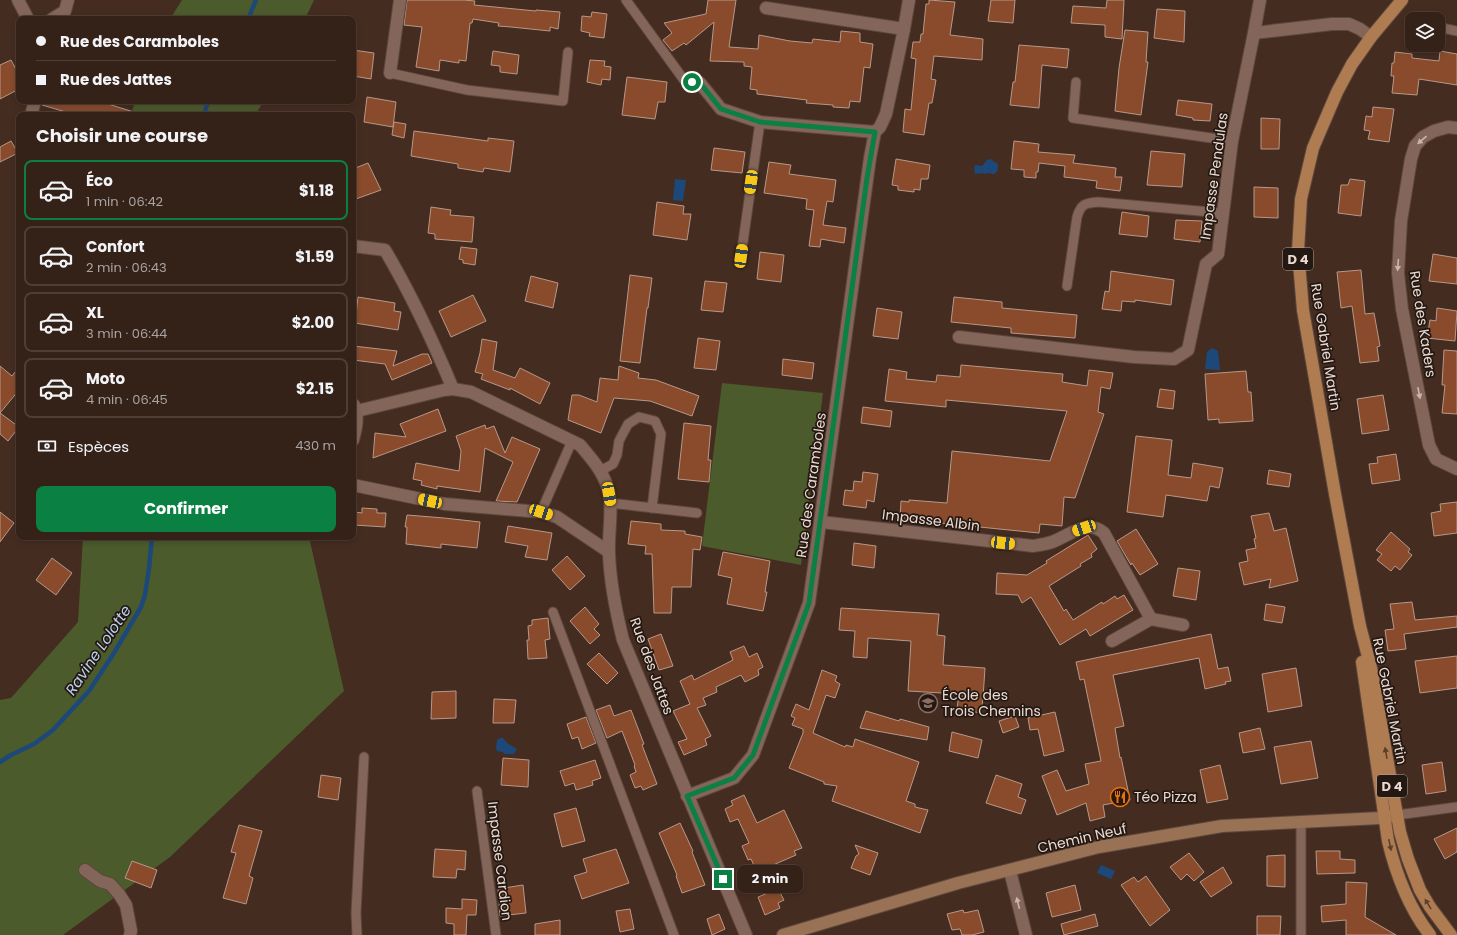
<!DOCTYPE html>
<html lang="fr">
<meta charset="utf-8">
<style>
:root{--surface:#342118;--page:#3c2921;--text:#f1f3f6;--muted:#a9a3a2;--line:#4e3e37;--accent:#0b8043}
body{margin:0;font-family:Poppins,sans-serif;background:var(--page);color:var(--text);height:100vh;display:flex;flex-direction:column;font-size:15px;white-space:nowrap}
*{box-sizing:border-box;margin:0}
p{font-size:13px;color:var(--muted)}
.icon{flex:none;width:22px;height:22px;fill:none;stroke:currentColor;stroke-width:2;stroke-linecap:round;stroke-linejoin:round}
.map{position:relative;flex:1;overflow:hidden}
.panel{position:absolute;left:16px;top:112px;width:340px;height:428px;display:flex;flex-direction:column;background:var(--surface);border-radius:8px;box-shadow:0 2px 6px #0003,0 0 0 1px var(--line)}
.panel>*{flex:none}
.hud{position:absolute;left:16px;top:16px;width:340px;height:88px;border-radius:8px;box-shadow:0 2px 6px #0003,0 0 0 1px var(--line);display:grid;align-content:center;height:88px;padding:0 20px;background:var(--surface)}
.tools{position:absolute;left:1405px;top:12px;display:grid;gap:8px}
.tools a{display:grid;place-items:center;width:40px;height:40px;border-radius:8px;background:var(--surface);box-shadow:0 2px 6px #0003,0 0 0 1px var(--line);font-size:20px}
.end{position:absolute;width:18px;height:18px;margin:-9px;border:5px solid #0b8043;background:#fff;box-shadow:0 0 0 2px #fff}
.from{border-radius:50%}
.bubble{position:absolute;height:28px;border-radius:8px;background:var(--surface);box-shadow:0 2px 6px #0003,0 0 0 1px var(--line);font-size:13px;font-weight:700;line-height:28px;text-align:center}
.car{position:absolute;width:12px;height:24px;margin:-12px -6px;border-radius:5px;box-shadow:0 0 3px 1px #0007;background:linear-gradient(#f5c518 24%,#345 0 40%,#f5c518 0 76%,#345 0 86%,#f5c518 0)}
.hud b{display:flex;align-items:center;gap:14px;height:38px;font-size:15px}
.hud b+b{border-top:1px solid var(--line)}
.hud i{width:10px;height:10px;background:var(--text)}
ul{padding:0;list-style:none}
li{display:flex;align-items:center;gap:12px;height:60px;margin:0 8px 6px;padding:0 12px;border:2px solid var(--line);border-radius:8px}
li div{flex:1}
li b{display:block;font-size:15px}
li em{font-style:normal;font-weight:700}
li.on{border-color:var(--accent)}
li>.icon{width:36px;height:36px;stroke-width:1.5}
h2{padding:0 20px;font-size:18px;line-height:48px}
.pay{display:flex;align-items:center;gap:10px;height:44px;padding:0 20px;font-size:15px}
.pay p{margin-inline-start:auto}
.cta{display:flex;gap:8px;margin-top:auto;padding:8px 20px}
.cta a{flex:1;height:46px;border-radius:8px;background:var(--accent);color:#fff;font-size:16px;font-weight:700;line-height:46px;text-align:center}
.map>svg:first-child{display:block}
</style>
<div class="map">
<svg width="1457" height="935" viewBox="0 0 1457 935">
<rect width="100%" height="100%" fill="#452c20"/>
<g fill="#4c5b2b">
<path d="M182 0H314L305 19H170Z"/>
<path d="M135 101H264L255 115H131Z"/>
<path d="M722 383 823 393 801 565 702 546Z"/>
<path d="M83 537H309L344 691 170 857 63 935H0V700L11 698 78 622Z"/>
</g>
<g fill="#1c4979">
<path d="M990 159 998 164C998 169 998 172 994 174L988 173 985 174 982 173 975 174 974 167 976 165 982 166 987 160Z"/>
<path d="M675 179 686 180 683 201 673 200Z"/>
<path d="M1212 348 1218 351 1220 370 1205 369 1207 352Z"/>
<path d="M500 738H503L507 743 517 749 514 754H504L503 752 497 751 496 748 497 740Z"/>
<path d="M1101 865 1115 871 1111 879 1097 873Z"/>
</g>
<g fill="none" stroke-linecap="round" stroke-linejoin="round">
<g stroke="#1c4979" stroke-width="4.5">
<path d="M248 19 256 0"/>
<path d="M204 115 208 101"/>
<path d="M0 762 11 755 34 744 53 730 89 691 114 653 141 607 145 595 149 568 152 537"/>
</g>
</g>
<g fill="#894b2c" stroke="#b79889">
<path d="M407 0H464L475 1 474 5 536 11V10L560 12 558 29 550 27V31L511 27 498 26 499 23 473 19 472 23H470L466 61 459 60V63L440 60 439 71 416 67 422 27 404 25Z"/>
<path d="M708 0H736L729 47 758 49 759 35 790 41 812 43 813 39 840 42 841 31 860 33V42L873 44 870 68 864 67 860 102 850 101 849 108 833 107V105L806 103 807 100 757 94V90L750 89 752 67 744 66V62L710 61 714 22 686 45 684 43 672 51 663 40 672 33 664 23 706 14Z"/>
<path d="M929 0 955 2 950 35 983 39 982 60 934 56 931 79 936 80 932 103H929L924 135 903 132 905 109 911 110 916 59 911 58 913 42H920L921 34H923L926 4H929Z"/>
<path d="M991 0H1015L1013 23 988 21Z"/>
<path d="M1107 0H1124L1122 39 1105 37V25L1071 23 1073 6 1106 8Z"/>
<path d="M1157 9 1185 11 1184 42 1154 38Z"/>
<path d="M592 12 607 14 604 38 589 36 590 33 581 31 582 16 591 17Z"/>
<path d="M1125 30 1148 32 1146 62H1148L1141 115 1115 111 1119 68Z"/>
<path d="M1019 45 1069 49 1067 68 1042 65 1039 108 1010 105 1013 82H1015Z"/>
<path d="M353 50 374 53 371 79 353 76Z"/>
<path d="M493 51 519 55 517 74 500 72V66L491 65Z"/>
<path d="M1440 51 1457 54V85L1419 79 1417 95 1392 93 1394 76H1391L1392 63H1394L1395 52 1412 54V58L1439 61Z"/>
<path d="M11 60 19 75V89L0 99V65Z"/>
<path d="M590 60 605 61 604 66 611 67 610 80 602 79 601 85 587 82Z"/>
<path d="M627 77 667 82 665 102H658L655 119 622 115Z"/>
<path d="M367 97 396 102 393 127 364 122Z"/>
<path d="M1178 100 1212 104 1210 121 1193 120V118L1176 115Z"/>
<path d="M42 101H109L108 104 134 112V115H76L42 105Z"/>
<path d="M1373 107 1394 109 1389 142 1368 139 1370 131 1364 130 1366 116 1372 117Z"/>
<path d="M1261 118 1280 119 1279 149H1261Z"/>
<path d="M394 122 406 124 404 138 392 135Z"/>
<path d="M414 131 488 141V138L514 141 510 172 484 168 483 172 458 168V164L411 156Z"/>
<path d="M11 141 18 153 0 162V147Z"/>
<path d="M1014 141 1039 144 1038 152 1075 155 1073 163 1116 168 1115 177H1122L1120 191 1096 188 1097 181 1064 177 1065 166 1039 163 1038 172H1036V178L1024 177V170L1011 169Z"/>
<path d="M714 148 745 152 742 173 711 170Z"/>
<path d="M1151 151 1185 154 1182 187 1147 185Z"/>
<path d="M896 159 930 165 928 179H921L920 190 914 189V192L898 190V186L892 185Z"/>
<path d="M769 162 791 165 789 174 836 180 833 202 827 201 823 225 846 228 844 243 821 239 820 247 809 246 814 210 806 209 807 199 764 193Z"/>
<path d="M368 163 381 190 353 200V169Z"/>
<path d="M1350 179 1365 181 1361 216 1338 213 1341 185H1348Z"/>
<path d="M1254 187 1278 188V218L1254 217Z"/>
<path d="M657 202 684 206 683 214H691L687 240 653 235Z"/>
<path d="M431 207 451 210 450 215 474 217 472 242 435 239V234L428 233Z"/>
<path d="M1122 212 1149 216 1147 237 1119 234Z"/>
<path d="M1176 220 1202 221 1200 242 1174 239Z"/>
<path d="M461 247 477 249 475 265 463 263V260L459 259Z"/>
<path d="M760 252 784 255 781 282 757 279Z"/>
<path d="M1433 254 1457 258V284L1429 281Z"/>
<path d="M1361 270 1365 314 1374 313 1380 346 1377 347 1379 361 1360 363 1352 306 1341 308 1337 272Z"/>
<path d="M1111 271 1174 280 1171 305 1135 300V302L1122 301 1121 311 1102 309 1105 291 1109 292Z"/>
<path d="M630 275 652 278 648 308H647L640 363 620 361Z"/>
<path d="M531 276 558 283 553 308 525 301Z"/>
<path d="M705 281 727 283 723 312 701 310Z"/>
<path d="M473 295 486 321 451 337 439 311Z"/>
<path d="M358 297 395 303 394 311 401 312 398 330 355 323Z"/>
<path d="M954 297 1002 302V308L1077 315 1075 338 1011 333V328L951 322Z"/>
<path d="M877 308 902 312 898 339 873 336Z"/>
<path d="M1437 308 1457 311 1455 341 1427 338 1430 320 1436 321Z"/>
<path d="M698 338 720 341 716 370 694 368Z"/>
<path d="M482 339 497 342 493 370 515 378 520 368 550 383 540 404 510 388V390L481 379 483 374 475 372 480 353Z"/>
<path d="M353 346 397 351 393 366 422 354H428L432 363 392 380 385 364 353 360Z"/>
<path d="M1444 350 1457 351V414L1442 413 1445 385H1442Z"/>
<path d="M783 359 814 363 812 379 782 375Z"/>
<path d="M961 365 1063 374 1062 382 1087 386 1089 370 1113 373 1110 389 1101 387 1098 412 1104 414 1075 498 1064 497 1062 526 1040 524 1039 533 900 519 901 501 909 502V500L947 503 952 451 1050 461 1067 411 946 400V407L885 401 889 369 907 372 906 379 936 382 937 375 960 377Z"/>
<path d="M0 366 12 376 19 367V390L0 413 19 427 8 441 0 434Z"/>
<path d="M619 366 639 373 638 378 656 380 699 396 692 416 650 401 614 398 601 433 568 420 572 395H579L597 402 600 378 618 380Z"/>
<path d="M1246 371 1248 392H1251L1253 421 1219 423V419L1208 420 1205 374Z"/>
<path d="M1160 389 1175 391 1173 409 1157 407Z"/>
<path d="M1383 395 1389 430 1362 434 1357 399Z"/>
<path d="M863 407 892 411 890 427 861 423Z"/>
<path d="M438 409 446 431 373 458 375 433 406 437 400 424Z"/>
<path d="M684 423 711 426 708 460H711L709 482 678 479Z"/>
<path d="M485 425 486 429 494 426 505 453 512 437 540 449 517 502 496 501 513 462 485 448 480 492 437 486V489L421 485 422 481 413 479 416 463 459 471 461 451 456 436Z"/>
<path d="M1136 436 1172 440 1168 475 1191 478 1193 463 1223 468 1219 488 1210 486 1207 501 1166 495 1163 517 1127 512Z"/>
<path d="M1396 454 1400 480 1372 484 1369 464 1378 463 1377 457Z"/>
<path d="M1269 470 1291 474 1289 487 1267 484Z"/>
<path d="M863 472 878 474 874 502 867 500 866 508 843 505 845 490 853 491 854 481 862 482Z"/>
<path d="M1457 502V533L1434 536 1431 513 1441 511 1440 504Z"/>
<path d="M362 508 377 509V513H386L385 527 354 525 355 512 362 513Z"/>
<path d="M0 512 14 523 0 542Z"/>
<path d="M1269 513 1274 531 1286 528 1298 581 1269 588 1271 579 1244 585 1239 563 1248 561 1246 550 1256 548 1254 539 1256 538 1251 516Z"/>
<path d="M407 515 444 518 480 522 477 548 441 544V548L406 544 407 527H405Z"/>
<path d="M631 521 661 524V530L685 531V534L702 537 700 550 693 549 691 587H672L671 613H654L652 554H645L646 546 628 544Z"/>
<path d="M508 526 552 533 547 560 525 557 528 546 505 542Z"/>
<path d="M1136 529 1158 564 1140 575 1132 563 1131 565 1117 541Z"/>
<path d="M1391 532 1410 549 1408 552 1412 555 1400 570 1395 566 1391 571 1377 560 1382 554 1376 550Z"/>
<path d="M1088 535 1097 549 1091 554 1092 557 1080 564 1081 566 1049 586 1064 611 1066 609 1073 620 1102 602 1103 604 1115 596 1117 599 1124 595 1133 610 1090 636 1086 629 1060 645 1031 597 1022 603 1018 595 996 594 997 573 1027 575 1047 563 1046 561Z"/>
<path d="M854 543 876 546 874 568 852 565Z"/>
<path d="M723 552 770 561 765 592H767L763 611 727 604 732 578 718 575Z"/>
<path d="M567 556 585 576 570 590 552 570Z"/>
<path d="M52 558 72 573 56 595 36 580Z"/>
<path d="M1178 568 1200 571 1196 600 1173 596Z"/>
<path d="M1412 602 1415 620 1457 616V627L1404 634 1406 649 1388 651 1385 630 1394 629 1390 604Z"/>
<path d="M1266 604 1285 607 1282 623 1264 620Z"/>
<path d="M585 607 599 624 594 629 600 635 590 644 570 621Z"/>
<path d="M841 608 939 614 937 635 945 636 943 665 985 668 983 698 981 713 957 709 959 694 908 691 911 641 868 638 867 658 853 657 855 631 839 630Z"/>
<path d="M548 618 550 639 545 640 547 658 528 659 527 640H529L528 626 532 625V620Z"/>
<path d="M661 634 673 666 659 670 648 639Z"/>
<path d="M1211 634 1218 669 1228 667 1231 681 1225 682 1226 684 1205 689 1199 658 1113 675 1124 726 1115 728 1120 758 1121 757 1130 800 1103 805 1105 817 1090 821 1086 803 1057 815 1042 776 1057 770 1066 791 1089 784 1085 764 1101 761 1084 679 1080 680 1076 662Z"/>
<path d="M744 646 749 657 757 653 763 667 758 670 759 675 745 682 741 675 716 687 717 692 703 698 706 705 697 708 711 736 705 739 707 745 684 755 678 742 687 739 673 711 690 704 680 681 692 675 694 680 733 660 730 652Z"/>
<path d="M599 653 618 673 607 684 587 664Z"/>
<path d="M1457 656V688L1420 693 1415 661Z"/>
<path d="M1296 668 1302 706 1268 712 1262 674Z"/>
<path d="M822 670 837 676 835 681 840 684 835 698 826 695 813 733 845 747 846 745 853 747 855 739 919 762 906 801 915 804V807L928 810 920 833 832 801 837 786 824 784V782L789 768 803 733V729L792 725 795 718 791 716 796 704 809 710Z"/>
<path d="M456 691V718L431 719 432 692Z"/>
<path d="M494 699 516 700 514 723H493Z"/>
<path d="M610 705 614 716 631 710 644 744 642 745 657 784 643 790 641 786 635 788 630 775 636 772 634 766 635 765 622 731 607 738 596 710Z"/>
<path d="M866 711 899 721 900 719 929 727 927 740 860 728Z"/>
<path d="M1055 712 1064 751 1044 756 1038 729 1030 730 1028 718Z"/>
<path d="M1015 716 1019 727 1003 733 999 721Z"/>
<path d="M586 717 596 743 582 749 578 737 572 739 567 724Z"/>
<path d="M1260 728 1265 749 1243 753 1239 733Z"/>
<path d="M952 732 982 740 978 758 949 751Z"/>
<path d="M1311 741 1318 778 1281 784 1274 747Z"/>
<path d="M503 758 529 760 528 787 501 785Z"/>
<path d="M595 760 601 778 592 781 593 785 576 790 574 783 565 786 560 771Z"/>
<path d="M1442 762 1446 791 1426 794 1422 765Z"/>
<path d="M1220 765 1228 799 1207 803 1200 770Z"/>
<path d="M321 775 341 778 338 800 318 797Z"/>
<path d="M996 775 1022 784 1018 797 1026 800 1021 814 986 803Z"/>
<path d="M744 795 757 823 784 810 802 848 794 851 796 855 757 872 751 859 748 860 742 846 749 843 738 819 730 822 725 809 733 805 731 801Z"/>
<path d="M576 808 585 841 562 847 554 814Z"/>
<path d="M680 823 693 851 692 852 705 885 682 893 676 876 677 875 659 833Z"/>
<path d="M239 825 262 831 249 876 253 878 246 904 223 898 236 853 231 852Z"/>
<path d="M1457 828V852L1445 859 1434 839Z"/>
<path d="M855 845 878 853 870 875 851 868 856 856 859 854Z"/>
<path d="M435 849 466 851 465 870 457 869 456 878 433 877Z"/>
<path d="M616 849 629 883 582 899 574 876 587 872 583 859Z"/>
<path d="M1316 851H1340V859L1355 860V873L1317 874Z"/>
<path d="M1189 853 1204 872 1194 881 1187 874 1181 880 1170 867Z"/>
<path d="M1285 855V887L1267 886V856Z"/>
<path d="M132 861 157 870 151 888 125 878Z"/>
<path d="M1223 867 1232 883 1211 897 1200 882Z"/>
<path d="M1146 876 1170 910 1150 926 1121 885 1134 877 1138 882Z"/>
<path d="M1346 882 1367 883 1365 917 1396 935H1346V920L1322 922 1321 906 1346 904Z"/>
<path d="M523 885 526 913 500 916 498 889Z"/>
<path d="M1075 885 1081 910 1052 917 1046 893Z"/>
<path d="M778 889 784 900 778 903 780 908 765 915 758 897Z"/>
<path d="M462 899 477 900 476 915H467L466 935H454V924L446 923V908L462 909Z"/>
<path d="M630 909 634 929 620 932 616 911Z"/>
<path d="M963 910 964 913 978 910 984 932 972 935H962L960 929 952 930 947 914Z"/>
<path d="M719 914 725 929 712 935 707 919Z"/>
<path d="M1095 914 1098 926 1064 935 1061 924Z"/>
<path d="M1257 916H1281L1280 935H1257Z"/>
<path d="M560 920V935H535V924Z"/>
</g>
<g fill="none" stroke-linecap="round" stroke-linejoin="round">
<defs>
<g id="lane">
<path d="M626 0 684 80 700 83"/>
<path d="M1438 27 1457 31"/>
<path d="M390 73 467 90 563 101 568 52"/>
<path d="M1076 82 1073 118 1232 141"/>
<path d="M741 256 760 122"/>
<path d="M1067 286 1077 217C1081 204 1085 203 1098 202L1222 213"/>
<path d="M600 471 613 464 617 455 619 441 628 424 639 417 655 421 661 434 652 508"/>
<path d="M610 503 697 513"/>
<path d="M541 512 572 441"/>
<path d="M553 612 674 935"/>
<path d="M477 791 496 935"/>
<path d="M1397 815 1457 807"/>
<path d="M357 935 356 913 364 757"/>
<path d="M1301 935V821"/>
</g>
<g id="street">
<path d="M18 0 28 19"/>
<path d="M766 8 904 29"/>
<path d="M52 19 65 11 68 0"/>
<path d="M1254 33 1332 24H1349L1360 29 1371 37"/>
<path d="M390 73 400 0"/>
<path d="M700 83 721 109 760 122 875 132"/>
<path d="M31 115 35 101"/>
<path d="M1457 128 1448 127 1434 131 1423 137 1415 146 1411 159 1401 221 1398 273 1402 309 1429 445 1436 459 1457 469"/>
<path d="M353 246 385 250C411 294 433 341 453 389"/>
<path d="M959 337 1134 357 1174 359 1188 350 1206 264 1218 254 1232 141 1254 33 1260 0"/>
<path d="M357 411 444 390 453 389 471 392 580 445C590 457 602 470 607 486 614 507 608 531 609 553 610 582 616 612 623 640L746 935"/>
<path d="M353 440C356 429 359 416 354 405"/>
<path d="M353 485 445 504 541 512 557 517 609 552"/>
<path d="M821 522 1033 546C1039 545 1046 544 1052 542 1069 536 1087 518 1104 533L1151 619"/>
<path d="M1112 641 1151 619 1183 625"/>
<path d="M687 796 734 778 753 755 809 603 870 158 875 132 880 127 886 114 904 29 909 0"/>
<path d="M85 870 100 881 110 884 119 894 126 905 131 931 130 935"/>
<path d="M1010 871 1026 935"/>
</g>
<path id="secondary" d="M783 935 958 883 1099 847 1222 826 1380 818 1397 815"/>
<g id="primary">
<path d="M1402 0 1371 37 1352 64 1337 92 1313 148 1301 199 1298 251 1303 310 1335 494 1360 626 1372 672 1400 832 1408 859 1420 890 1430 907 1451 935"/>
<path d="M1362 662 1388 841C1396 874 1409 908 1430 935"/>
</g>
</defs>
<use href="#lane" stroke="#5d473d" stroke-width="11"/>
<use href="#street" stroke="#5d473d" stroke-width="14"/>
<use href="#secondary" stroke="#5d473d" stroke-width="14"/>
<use href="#primary" stroke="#5d473d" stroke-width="14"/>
<use href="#lane" stroke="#836659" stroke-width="9"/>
<use href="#street" stroke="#836659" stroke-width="12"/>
<use href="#secondary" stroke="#997155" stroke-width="12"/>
<use href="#primary" stroke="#af7c52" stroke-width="12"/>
</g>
<defs><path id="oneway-solid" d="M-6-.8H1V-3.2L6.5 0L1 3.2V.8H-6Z"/></defs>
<g fill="#cbb6ad">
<use href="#oneway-solid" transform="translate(1422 140) rotate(139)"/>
<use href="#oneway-solid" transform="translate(1398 265) rotate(94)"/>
<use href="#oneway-solid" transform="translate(1419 393) rotate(79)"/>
<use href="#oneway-solid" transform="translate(1018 903) rotate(-104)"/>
</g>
<g fill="#5b402c">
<use href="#oneway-solid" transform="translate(1386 753) rotate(-100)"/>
<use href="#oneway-solid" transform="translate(1390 845) rotate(78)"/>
<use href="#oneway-solid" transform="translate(1428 904) rotate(-121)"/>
</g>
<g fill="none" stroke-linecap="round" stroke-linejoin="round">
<path stroke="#0b8043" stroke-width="5" d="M692 82 700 83 721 109 760 122 875 132 867 178 809 603 753 755 734 778 687 796 723 879"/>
</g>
<defs>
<symbol id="school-ring" viewBox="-11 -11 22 22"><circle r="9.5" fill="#231812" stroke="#8d6e63" stroke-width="1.5"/><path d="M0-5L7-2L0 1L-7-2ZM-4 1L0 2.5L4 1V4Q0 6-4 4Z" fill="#8d6e63"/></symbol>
<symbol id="restaurant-ring" viewBox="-11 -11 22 22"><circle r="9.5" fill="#231812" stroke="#e8710a" stroke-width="1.5"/><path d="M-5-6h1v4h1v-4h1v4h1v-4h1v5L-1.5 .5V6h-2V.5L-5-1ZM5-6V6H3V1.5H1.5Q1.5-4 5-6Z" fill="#e8710a"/></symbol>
</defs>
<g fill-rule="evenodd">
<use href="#school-ring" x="917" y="692" width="22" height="22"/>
<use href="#restaurant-ring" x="1109" y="786" width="22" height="22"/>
</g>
<g text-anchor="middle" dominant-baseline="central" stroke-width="3.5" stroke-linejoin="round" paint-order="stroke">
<g fill="#231812" stroke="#ae9f98" stroke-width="1">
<rect x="1283" y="248" width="30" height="22" rx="3"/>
<rect x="1377" y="775" width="30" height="22" rx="3"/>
</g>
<g font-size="13" font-weight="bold" fill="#ead9d1">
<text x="1298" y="259">D 4</text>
<text x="1392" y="786">D 4</text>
</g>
<g font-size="14" fill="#ead9d1" stroke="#231812">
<text transform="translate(1214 176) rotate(-82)">Impasse Pendulas</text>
<text transform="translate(1423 324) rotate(81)">Rue des Kaders</text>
<text transform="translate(1326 347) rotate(81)">Rue Gabriel Martin</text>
<text transform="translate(811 485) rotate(-82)">Rue des Caramboles</text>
<text transform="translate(931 520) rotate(7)">Impasse Albin</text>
<text transform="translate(652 666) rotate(70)">Rue des Jattes</text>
<text transform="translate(1390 701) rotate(79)">Rue Gabriel Martin</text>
<text transform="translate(1082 838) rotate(-13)">Chemin Neuf</text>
<text transform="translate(500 861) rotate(83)">Impasse Cardion</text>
</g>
<g font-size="14" fill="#ead9d1" stroke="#231812" text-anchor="start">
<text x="942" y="695">École des<tspan x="942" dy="16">Trois Chemins</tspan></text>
<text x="1134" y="797">Téo Pizza</text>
</g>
<g font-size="15" font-style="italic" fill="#bad3f1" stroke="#231812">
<text transform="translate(98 650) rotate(-56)">Ravine Lolotte</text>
</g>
</g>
</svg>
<div class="tools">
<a><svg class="icon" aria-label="layers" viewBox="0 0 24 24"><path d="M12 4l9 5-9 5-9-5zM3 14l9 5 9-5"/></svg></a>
</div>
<i class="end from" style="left:692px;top:82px"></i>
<i class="end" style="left:723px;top:879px"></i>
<div class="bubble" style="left:737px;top:865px;width:66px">2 min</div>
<i class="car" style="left:751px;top:182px;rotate:188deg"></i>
<i class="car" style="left:741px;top:256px;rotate:8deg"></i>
<i class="car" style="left:609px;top:494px;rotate:170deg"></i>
<i class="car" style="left:430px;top:501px;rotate:282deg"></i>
<i class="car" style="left:541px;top:512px;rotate:108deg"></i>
<i class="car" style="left:1084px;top:528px;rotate:251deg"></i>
<i class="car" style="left:1003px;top:543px;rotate:96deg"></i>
<div class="hud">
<b><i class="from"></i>Rue des Caramboles</b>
<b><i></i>Rue des Jattes</b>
</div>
<section class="panel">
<h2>Choisir une course</h2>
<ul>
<li class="on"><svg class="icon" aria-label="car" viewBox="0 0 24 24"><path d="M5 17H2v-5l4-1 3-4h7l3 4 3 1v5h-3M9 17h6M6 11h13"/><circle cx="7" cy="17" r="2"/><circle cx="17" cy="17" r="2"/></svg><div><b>Éco</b><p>1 min · 06:42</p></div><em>$1.18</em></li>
<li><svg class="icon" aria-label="car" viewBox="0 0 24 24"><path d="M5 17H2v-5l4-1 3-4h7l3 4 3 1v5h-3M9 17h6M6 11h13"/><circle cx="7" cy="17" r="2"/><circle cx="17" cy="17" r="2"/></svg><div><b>Confort</b><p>2 min · 06:43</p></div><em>$1.59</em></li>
<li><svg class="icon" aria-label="car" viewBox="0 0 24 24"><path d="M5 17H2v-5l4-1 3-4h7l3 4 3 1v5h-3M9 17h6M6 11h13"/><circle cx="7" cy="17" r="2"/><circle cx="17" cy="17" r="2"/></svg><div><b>XL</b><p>3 min · 06:44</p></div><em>$2.00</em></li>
<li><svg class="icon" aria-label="car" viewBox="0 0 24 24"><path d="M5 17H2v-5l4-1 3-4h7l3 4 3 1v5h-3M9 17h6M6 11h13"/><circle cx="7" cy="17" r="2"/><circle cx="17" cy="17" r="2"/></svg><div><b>Moto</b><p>4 min · 06:45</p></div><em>$2.15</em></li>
</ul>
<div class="pay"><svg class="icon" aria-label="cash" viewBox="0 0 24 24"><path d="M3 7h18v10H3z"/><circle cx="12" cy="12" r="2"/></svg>Espèces<p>430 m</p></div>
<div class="cta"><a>Confirmer</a></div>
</section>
</div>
